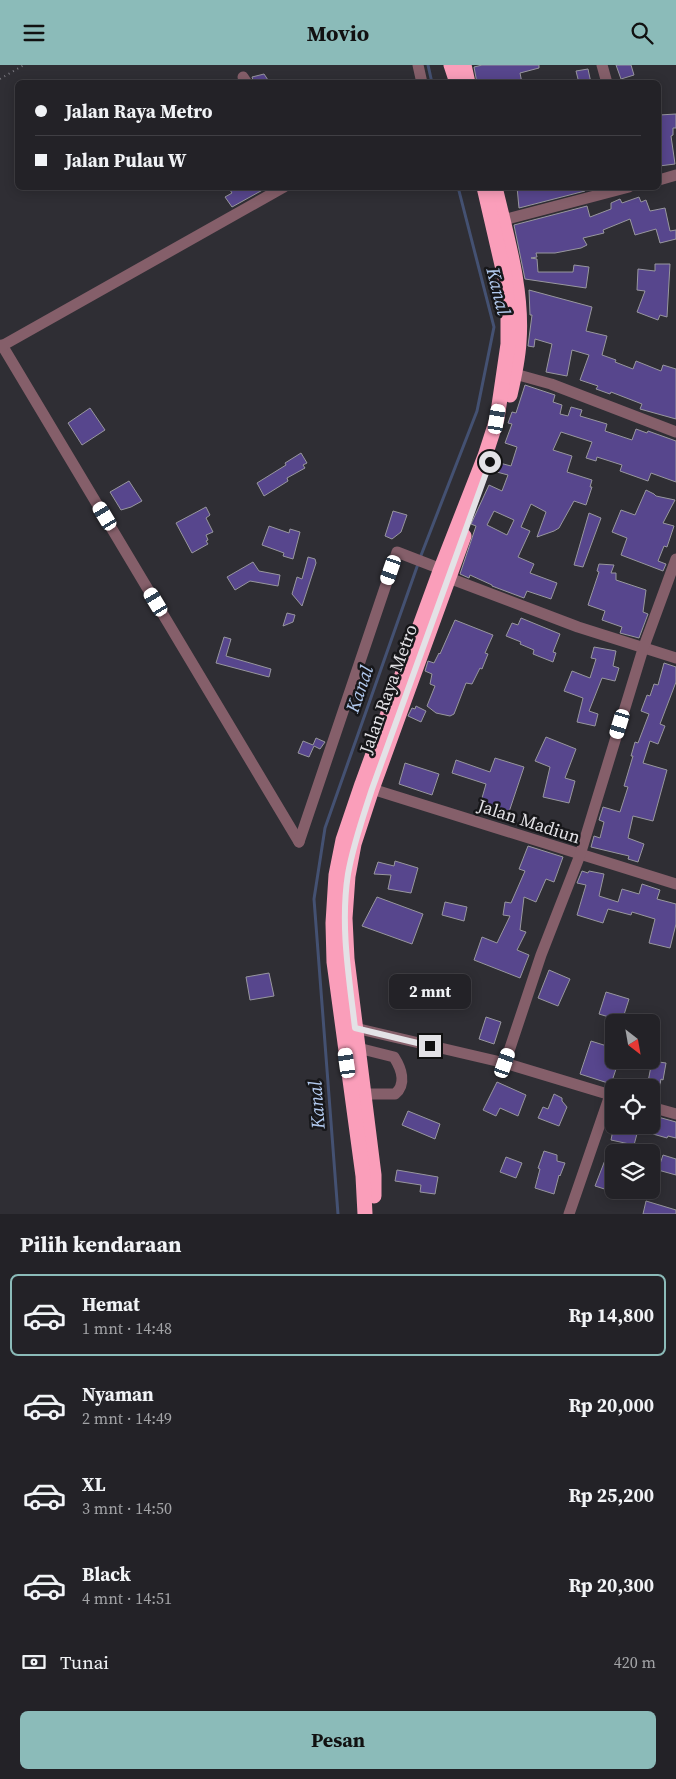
<!DOCTYPE html>
<html lang="id">
<meta charset="utf-8">
<style>
:root{--surface:#232227;--page:#2f2f33;--text:#f1f3f6;--muted:#a3a4a7;--line:#403f44;--accent:#8bbbb9}
body{margin:0;font-family:"Source Serif 4",serif;background:var(--page);color:var(--text);height:100vh;display:flex;flex-direction:column;font-size:19px;white-space:nowrap}
*{box-sizing:border-box;margin:0}
p{font-size:16px;color:var(--muted)}
.icon{flex:none;width:28px;height:28px;fill:none;stroke:currentColor;stroke-width:2;stroke-linecap:round;stroke-linejoin:round}
.map{position:relative;height:1149px;overflow:hidden}
.sheet{display:flex;flex-direction:column;background:var(--surface);flex:1}
.sheet>*{flex:none}
.hud{position:absolute;left:15px;top:15px;width:646px;height:110px;border-radius:8px;box-shadow:0 2px 12px #0003,0 0 0 1px var(--line);display:grid;align-content:center;height:110px;padding:0 20px;background:var(--surface)}
.needle{width:32px;rotate:149deg}
.buttons{position:absolute;left:605px;top:949px;display:grid;gap:10px}
.buttons a{display:grid;place-items:center;width:55px;height:55px;border-radius:8px;background:var(--surface);box-shadow:0 2px 12px #0003,0 0 0 1px var(--line);font-size:25px}
.end{position:absolute;width:22px;height:22px;margin:-11px;border:6px solid #e3e2e6;background:#111;box-shadow:0 0 0 2px #111}
.from{border-radius:50%}
.bubble{position:absolute;height:35px;border-radius:8px;background:var(--surface);box-shadow:0 2px 12px #0003,0 0 0 1px var(--line);font-size:16px;font-weight:700;line-height:35px;text-align:center}
.car{position:absolute;width:15px;height:30px;margin:-15px -8px;border-radius:6px;box-shadow:0 0 4px 1px #0007;background:linear-gradient(#fff 24%,#345 0 40%,#fff 0 76%,#345 0 86%,#fff 0)}
.hud b{display:flex;align-items:center;gap:18px;height:48px;font-size:19px}
.hud b+b{border-top:1px solid var(--line)}
.hud i{width:12px;height:12px;background:var(--text)}
ul{padding:0;list-style:none}
li{display:flex;align-items:center;gap:15px;height:82px;margin:0 10px 8px;padding:0 10px;border:2px solid transparent;border-radius:8px}
li div{flex:1}
li b{display:block;font-size:19px}
li em{font-style:normal;font-weight:700}
li.current{border-color:var(--accent)}
li>.icon{width:45px;height:45px;stroke-width:1.5}
h2{padding:0 20px;font-size:22px;line-height:60px}
.pay{display:flex;align-items:center;gap:12px;height:55px;padding:0 20px;font-size:19px}
.pay p{margin-inline-start:auto}
.cta{display:flex;gap:10px;margin-top:auto;padding:10px 20px}
.cta a{flex:1;height:58px;border-radius:8px;background:var(--accent);color:#111;font-size:20px;font-weight:700;line-height:58px;text-align:center}
header{display:flex;justify-content:space-between;align-items:center;height:65px;padding:0 20px;background:var(--accent);color:#111;font-size:22px;font-weight:700}
.map>svg:first-child{display:block}
</style>
<header><svg class="icon" aria-label="menu" viewBox="0 0 24 24"><path d="M4 6h16M4 12h16M4 18h16"/></svg>Movio<svg class="icon" aria-label="search" viewBox="0 0 24 24"><circle cx="10" cy="10" r="6"/><path d="M15 15l6 6"/></svg></header>
<div class="map">
<svg width="676" height="1149" viewBox="0 0 676 1149">
<rect width="100%" height="100%" fill="#2f2e34"/>
<g fill="none" stroke-linecap="round" stroke-linejoin="round">
<g stroke="#445172" stroke-width="3">
<path d="M428 0 432 18"/>
<path d="M420 493 477 346 494 262 458 122"/>
<path d="M338 1149 314 834 325 763 418 499"/>
</g>
</g>
<g fill="#57468d" stroke="#98979e" fill-rule="evenodd">
<path d="M482 0H539V3L520 8 522 18H477L474 2Z"/>
<path d="M616 0H631L634 10 621 14Z"/>
<path d="M588 4 591 18H579L576 6Z"/>
<path d="M264 9 270 18H254L252 12Z"/>
<path d="M676 49V63H673V70L671 71 675 99 659 101V50Z"/>
<path d="M228 122H268L232 142 225 132 232 128Z"/>
<path d="M517 122H585V126L519 143Z"/>
<path d="M639 132 641 137 646 135 650 146 665 143 670 166 676 165V174L660 178 656 164 635 170 630 154 603 165 604 168 583 173 587 180 581 183 555 188H536L537 192 531 193 537 194 538 207H573L574 200 589 202 586 223 525 214 514 160 587 141 590 152 611 144V138L620 134 622 138Z"/>
<path d="M655 199H670L667 252 660 250 658 255 637 247 645 226 637 225 638 204 655 206Z"/>
<path d="M529 225 592 242 586 266 607 271 602 290 616 295 615 297 633 304 636 296 661 306 663 300 676 304V354L640 344 642 339 611 327 610 329 596 324 598 321 580 315 589 290 572 285 567 311 546 307 552 279 535 274 534 282 528 281 532 250H530Z"/>
<path d="M525 320 555 330 553 337 562 340 560 349 568 351 571 342 582 345 580 351 607 359 605 366 632 375 636 364 647 368 648 366 676 376V417L651 408 648 416 620 406 622 400 597 392 596 396 586 393 592 377 561 367 553 385 572 391 567 407 592 415 590 422H592L586 440 574 436 559 463 554 466 537 472 546 447 531 439 521 462 530 466 518 492 534 499 530 508 557 518 551 534 527 526 524 533 492 521V520L470 510 469 513 460 509 476 461 471 459 489 420 502 426 508 410 493 406 496 397 511 401 517 382 505 378 512 359 508 358 512 347 516 348ZM494 446 514 455 507 470 487 460Z"/>
<path d="M90 343 105 365 82 380 68 358Z"/>
<path d="M301 388 307 398 303 400 305 403 287 413 288 416 264 431 257 418 286 400 285 398Z"/>
<path d="M129 416 142 436 131 442 121 445 110 427Z"/>
<path d="M646 425 654 429 656 431 675 435 663 458 674 461 667 482 664 481 658 496 666 499 663 506 621 490 627 473 612 467 621 445 635 450Z"/>
<path d="M206 442 210 450 206 453 213 467 206 470 208 475 206 476 208 479 192 488 176 458Z"/>
<path d="M393 446 407 450 401 467 392 474 385 471Z"/>
<path d="M589 448 601 453 583 502 574 500Z"/>
<path d="M269 461 289 468 290 464 300 467 293 494 283 491 284 488 262 480Z"/>
<path d="M308 492 315 494 316 498 302 541 292 529 297 512 302 514Z"/>
<path d="M253 497 259 506 280 510 278 521 250 516 235 525 227 512Z"/>
<path d="M599 499 614 500 611 508H616V515L646 525 643 547 648 549 639 573 620 568 622 562 602 555 605 546 588 540 599 507 597 506Z"/>
<path d="M287 548 295 550 293 557 283 561Z"/>
<path d="M521 553 560 569 553 587 556 588 553 597 533 589 534 585 520 579 521 577 506 571 512 558 518 560Z"/>
<path d="M455 555 493 570 485 588 488 589 482 604 480 603 472 619 466 618 454 649 450 651 436 648 427 641 435 621 430 619 432 609 425 606 428 596 434 598 439 588 440 589Z"/>
<path d="M224 572 231 574 226 591 271 604 269 612 216 598Z"/>
<path d="M594 582 616 586 613 601 619 603 615 616 602 613 589 646 598 649 595 661 577 657 583 633 564 626 572 606 590 613 596 594 591 593Z"/>
<path d="M664 598 676 602V617L660 659 665 661 658 679 650 676 643 698 667 705 653 756 633 751 628 773 644 779 638 797 628 794 629 791 591 782 594 771 600 773 604 757 599 755 603 742 620 747 628 722 624 721 633 691H631L635 677 638 678 649 649 641 646 647 630 650 631 654 619 658 620Z"/>
<path d="M416 641 426 646 421 657 408 651 412 643 415 644Z"/>
<path d="M546 672 576 684 565 713 575 716 569 738 543 732 550 702 535 696Z"/>
<path d="M316 673 325 677 320 684 314 681 309 692 298 688 303 676 313 680Z"/>
<path d="M495 693 524 702 506 756 478 747 486 719 452 708 456 695 490 707Z"/>
<path d="M405 698 439 709 432 730 399 719Z"/>
<path d="M528 781 563 792 554 817 546 814 536 837 524 832 520 865 526 867 517 885 529 890 520 913 474 895 482 872 497 878 510 851 503 850 505 837 511 838 525 806 519 804Z"/>
<path d="M395 796 418 803 411 828 388 824 391 810 374 809 378 797 394 801Z"/>
<path d="M582 806 588 808 589 806 604 809 599 831 618 837 622 824 639 829 642 819 660 825 657 834 676 839V859L670 883 649 878 655 854 632 847 631 850 608 844 603 858 577 850 586 820 577 818Z"/>
<path d="M377 832 423 849 412 879 362 861Z"/>
<path d="M445 837 467 842 464 856 442 850Z"/>
<path d="M549 905 570 914 558 941 538 933Z"/>
<path d="M269 908 274 931 250 935 246 912Z"/>
<path d="M606 927 629 934 622 956 599 949Z"/>
<path d="M486 952 501 957 494 979 479 974Z"/>
<path d="M591 976 610 982 608 990 614 992V995H619L611 1019 580 1009Z"/>
<path d="M652 996 666 998 663 1015 661 1014 657 1036 651 1035V1022H647Z"/>
<path d="M497 1017 526 1030 518 1051 500 1043 496 1051 483 1045Z"/>
<path d="M554 1029 562 1033V1036L567 1042 559 1061 538 1053 543 1042 548 1044Z"/>
<path d="M408 1046 440 1059 435 1074 402 1060Z"/>
<path d="M658 1052 676 1057V1073L668 1071 667 1073 653 1069Z"/>
<path d="M614 1060 638 1065 634 1080 611 1075Z"/>
<path d="M544 1086 557 1090V1096L565 1098 560 1111 559 1110 554 1129 535 1123 540 1104 538 1103Z"/>
<path d="M607 1090 614 1093V1127L595 1121Z"/>
<path d="M663 1090 676 1094V1110L658 1105Z"/>
<path d="M506 1092 522 1098 516 1113 500 1107Z"/>
<path d="M397 1105 438 1112 435 1129 420 1127 421 1120 395 1116Z"/>
<path d="M646 1136 676 1145V1149H643Z"/>
</g>
<g fill="none" stroke-linecap="round" stroke-linejoin="round">
<path stroke="#7b7a80" stroke-width="2" stroke-dasharray="1 4" stroke-linecap="butt" d="M0 14 24 0"/>
<g stroke="#855f6a" stroke-width="11">
<path d="M418 0 422 18"/>
<path d="M602 0 607 18"/>
<path d="M243 12 247 18"/>
<path d="M659 115 676 110"/>
<path d="M503 155 629 122"/>
<path d="M2 280 299 777"/>
<path d="M0 282 284 122"/>
<path d="M515 309 551 319 676 367"/>
<path d="M449 513 578 562 676 593"/>
<path d="M372 724 676 819"/>
<path d="M299 777 397 487 441 504"/>
<path d="M355 963 505 998 614 1031"/>
<path d="M358 983 394 992C401 1003 407 1019 395 1029H363"/>
<path d="M505 998 541 890 580 790 643 584 676 494"/>
<path d="M651 1042 676 1049"/>
<path d="M569 1149 610 1030"/>
</g>
<g stroke="#fa9eba" stroke-width="15">
<path d="M451 0 457 18"/>
<path d="M464 0 468 18"/>
<path d="M495 122C507 173 523 225 519 277 518 295 514 313 510 330"/>
<path d="M374 1131V1110L347 894 345 853 348 811 354 779 372 724 464 471"/>
<path d="M365 1149 363 1111 334 897 333 858 336 810 343 775 362 719 440 506 485 391 497 354 508 279V248L505 213 484 122"/>
</g>
</g>
<g fill="none" stroke-linecap="round" stroke-linejoin="round">
<path stroke="#e3e2e6" stroke-width="6" d="M430 981 355 963C349 912 340 860 348 809 353 780 363 752 372 724L490 397"/>
</g>
<g text-anchor="middle" dominant-baseline="central" stroke-width="5" stroke-linejoin="round" paint-order="stroke">
<g font-size="18" fill="#e3e2e6" stroke="#17171a">
<text transform="translate(388 624) rotate(-70)">Jalan Raya Metro</text>
<text transform="translate(529 756) rotate(18)">Jalan Madiun</text>
</g>
<g font-size="19" font-style="italic" fill="#b2caef" stroke="#17171a">
<text transform="translate(499 226) rotate(76)">Kanal</text>
<text transform="translate(359 624) rotate(-71)">Kanal</text>
<text transform="translate(316 1040) rotate(-94)">Kanal</text>
</g>
</g>
</svg>
<div class="buttons">
<a><svg class="needle" viewBox="-14 -14 28 28"><path d="M0-13l5 13h-10z" fill="#e53935"/><path d="M0 13l5-13h-10z" fill="#a3a4a7"/></svg></a>
<a><svg class="icon" aria-label="locate" viewBox="0 0 24 24"><circle cx="12" cy="12" r="6"/><path d="M12 2v4M12 18v4M2 12h4M18 12h4"/></svg></a>
<a><svg class="icon" aria-label="layers" viewBox="0 0 24 24"><path d="M12 4l9 5-9 5-9-5zM3 14l9 5 9-5"/></svg></a>
</div>
<i class="end from" style="left:490px;top:397px"></i>
<i class="end" style="left:430px;top:981px"></i>
<div class="bubble" style="left:389px;top:909px;width:82px">2 mnt</div>
<i class="car" style="left:497px;top:354px;rotate:9deg"></i>
<i class="car" style="left:105px;top:451px;rotate:329deg"></i>
<i class="car" style="left:391px;top:505px;rotate:199deg"></i>
<i class="car" style="left:156px;top:537px;rotate:329deg"></i>
<i class="car" style="left:620px;top:659px;rotate:197deg"></i>
<i class="car" style="left:347px;top:998px;rotate:352deg"></i>
<i class="car" style="left:505px;top:998px;rotate:19deg"></i>
<div class="hud">
<b><i class="from"></i>Jalan Raya Metro</b>
<b><i></i>Jalan Pulau W</b>
</div>
</div>
<section class="sheet">
<h2>Pilih kendaraan</h2>
<ul>
<li class="current"><svg class="icon" aria-label="car" viewBox="0 0 24 24"><path d="M5 17H2v-5l4-1 3-4h7l3 4 3 1v5h-3M9 17h6M6 11h13"/><circle cx="7" cy="17" r="2"/><circle cx="17" cy="17" r="2"/></svg><div><b>Hemat</b><p>1 mnt · 14:48</p></div><em>Rp 14,800</em></li>
<li><svg class="icon" aria-label="car" viewBox="0 0 24 24"><path d="M5 17H2v-5l4-1 3-4h7l3 4 3 1v5h-3M9 17h6M6 11h13"/><circle cx="7" cy="17" r="2"/><circle cx="17" cy="17" r="2"/></svg><div><b>Nyaman</b><p>2 mnt · 14:49</p></div><em>Rp 20,000</em></li>
<li><svg class="icon" aria-label="car" viewBox="0 0 24 24"><path d="M5 17H2v-5l4-1 3-4h7l3 4 3 1v5h-3M9 17h6M6 11h13"/><circle cx="7" cy="17" r="2"/><circle cx="17" cy="17" r="2"/></svg><div><b>XL</b><p>3 mnt · 14:50</p></div><em>Rp 25,200</em></li>
<li><svg class="icon" aria-label="car" viewBox="0 0 24 24"><path d="M5 17H2v-5l4-1 3-4h7l3 4 3 1v5h-3M9 17h6M6 11h13"/><circle cx="7" cy="17" r="2"/><circle cx="17" cy="17" r="2"/></svg><div><b>Black</b><p>4 mnt · 14:51</p></div><em>Rp 20,300</em></li>
</ul>
<div class="pay"><svg class="icon" aria-label="cash" viewBox="0 0 24 24"><path d="M3 7h18v10H3z"/><circle cx="12" cy="12" r="2"/></svg>Tunai<p>420 m</p></div>
<div class="cta"><a>Pesan</a></div>
</section>
